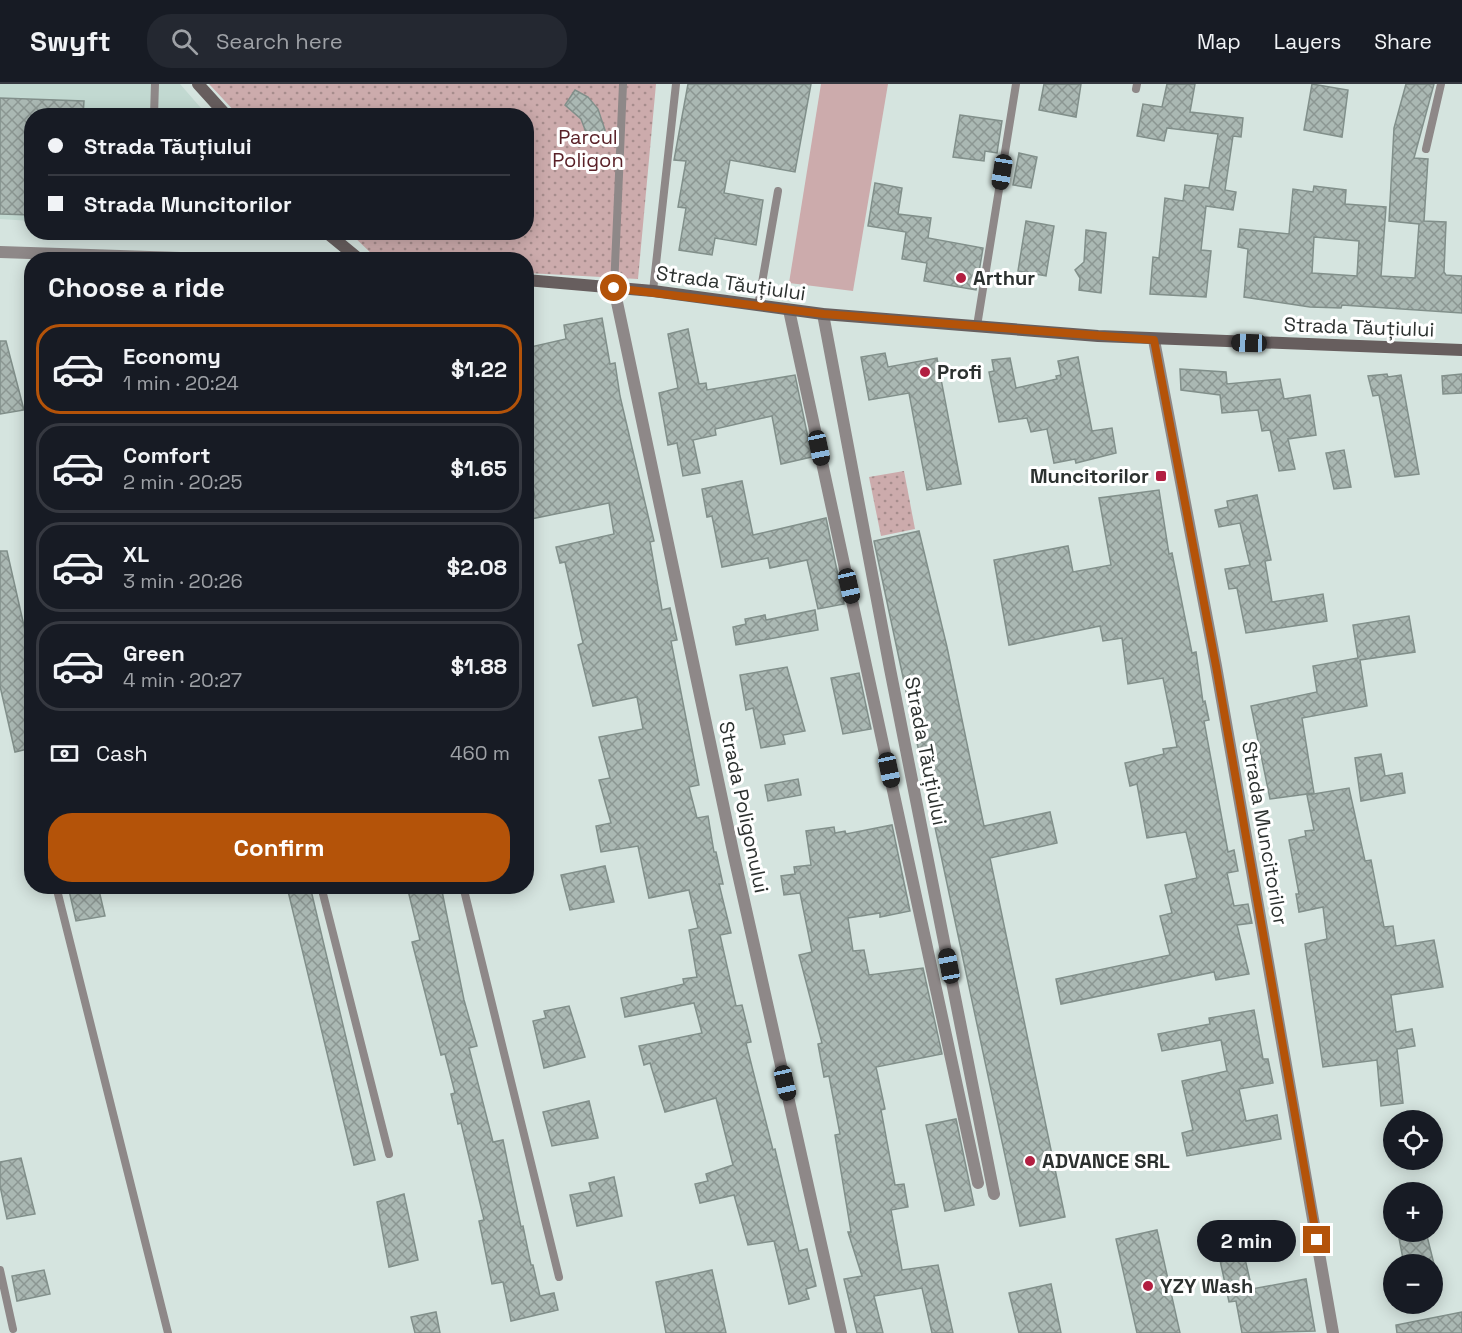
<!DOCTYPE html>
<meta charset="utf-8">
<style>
:root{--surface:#171b24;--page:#242831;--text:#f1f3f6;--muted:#9ea1a6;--line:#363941;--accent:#b45309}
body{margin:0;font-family:"Space Grotesk",sans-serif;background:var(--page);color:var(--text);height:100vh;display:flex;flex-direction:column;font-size:22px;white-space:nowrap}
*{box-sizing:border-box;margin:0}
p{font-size:20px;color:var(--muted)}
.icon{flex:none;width:33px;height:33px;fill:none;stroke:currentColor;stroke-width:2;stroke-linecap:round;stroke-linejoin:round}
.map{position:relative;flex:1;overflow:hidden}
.sheet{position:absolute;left:24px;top:168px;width:510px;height:642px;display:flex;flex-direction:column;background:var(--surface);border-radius:24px;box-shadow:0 3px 15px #0003}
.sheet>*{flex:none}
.guide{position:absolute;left:24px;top:24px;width:510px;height:132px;border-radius:24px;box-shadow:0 3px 15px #0003;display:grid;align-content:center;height:132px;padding:0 24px;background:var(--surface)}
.controls{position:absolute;left:1383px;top:1026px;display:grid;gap:12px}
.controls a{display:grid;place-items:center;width:60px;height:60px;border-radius:50%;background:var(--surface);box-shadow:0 3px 15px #0003;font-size:30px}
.end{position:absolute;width:27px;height:27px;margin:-14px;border:8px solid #b45309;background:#fff;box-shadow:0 0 0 3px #fff}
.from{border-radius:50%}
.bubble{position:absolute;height:42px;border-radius:21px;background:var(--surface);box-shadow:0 3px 15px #0003;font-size:20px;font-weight:600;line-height:42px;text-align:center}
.car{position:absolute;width:18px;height:36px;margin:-18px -9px;border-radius:8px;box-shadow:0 0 4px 2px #0007;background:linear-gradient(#222 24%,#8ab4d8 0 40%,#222 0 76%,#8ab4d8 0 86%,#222 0)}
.guide b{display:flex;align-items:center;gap:21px;height:57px;font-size:22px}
.guide b+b{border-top:2px solid var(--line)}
.guide i{width:15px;height:15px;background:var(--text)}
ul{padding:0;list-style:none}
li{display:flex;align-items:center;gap:18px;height:90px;margin:0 12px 9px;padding:0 12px;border:3px solid var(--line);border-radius:24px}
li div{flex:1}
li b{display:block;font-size:22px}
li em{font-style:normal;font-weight:600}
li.selected{border-color:var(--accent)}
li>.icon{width:54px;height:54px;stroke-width:1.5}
h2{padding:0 24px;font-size:27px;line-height:72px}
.pay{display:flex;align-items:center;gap:15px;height:66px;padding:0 24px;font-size:22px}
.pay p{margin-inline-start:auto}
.button{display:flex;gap:12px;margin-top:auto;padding:12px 24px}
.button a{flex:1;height:69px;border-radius:24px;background:var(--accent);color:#fff;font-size:24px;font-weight:600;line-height:69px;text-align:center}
header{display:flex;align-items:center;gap:36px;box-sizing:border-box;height:84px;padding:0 30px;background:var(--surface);border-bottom:2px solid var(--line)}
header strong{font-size:28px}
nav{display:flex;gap:33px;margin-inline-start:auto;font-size:21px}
.search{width:420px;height:54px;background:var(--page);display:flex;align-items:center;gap:15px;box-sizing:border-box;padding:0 21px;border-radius:24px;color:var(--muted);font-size:22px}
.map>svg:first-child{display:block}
</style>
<header>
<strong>Swyft</strong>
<div class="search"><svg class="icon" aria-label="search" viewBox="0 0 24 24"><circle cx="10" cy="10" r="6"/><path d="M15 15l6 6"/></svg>Search here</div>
<nav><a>Map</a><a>Layers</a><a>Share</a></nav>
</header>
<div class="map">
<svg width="1462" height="1249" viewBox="0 0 1462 1249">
<defs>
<pattern id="park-dots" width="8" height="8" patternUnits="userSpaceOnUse" patternTransform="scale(1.5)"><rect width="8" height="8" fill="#ccabac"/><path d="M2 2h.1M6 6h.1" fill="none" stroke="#a68c8c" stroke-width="1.8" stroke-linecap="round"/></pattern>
<pattern id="building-cross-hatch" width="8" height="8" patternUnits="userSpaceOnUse" patternTransform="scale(1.5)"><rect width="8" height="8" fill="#aab8b3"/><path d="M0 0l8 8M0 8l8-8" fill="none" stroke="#8b9692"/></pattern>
</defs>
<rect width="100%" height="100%" fill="#d5e4df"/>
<path fill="#c2d9d1" d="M0 0H180L207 31 32 32 31 137 0 135Z"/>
<path fill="#ccabac" d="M821 0H888L853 207 789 199Z"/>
<g fill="url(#park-dots)">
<path d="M209 0H656L638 195 527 189 526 176 393 175 373 171 350 149 526 148V32L238 31Z"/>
<path d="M904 387 915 445 881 452 869 393Z"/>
</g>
<g fill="url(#building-cross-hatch)" stroke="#818f8a" stroke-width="1.5" fill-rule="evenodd">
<path d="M688 0H811L795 88 730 76 724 109 763 116 756 161 715 154 712 171 679 166 686 124 678 123 686 77 674 76Z"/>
<path d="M1044 0H1081L1076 33 1039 26Z"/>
<path d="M1167 0H1195L1190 28 1243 34 1241 53 1233 52 1225 106 1236 108 1233 126 1206 122 1201 166 1211 167 1206 213 1150 210 1153 173 1159 174 1165 114 1183 117 1185 101 1209 104 1218 50 1167 44 1164 57 1137 52 1143 20 1162 23Z"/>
<path d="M1312 0 1348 6 1342 53 1304 46Z"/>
<path d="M1406 0H1434L1414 74 1428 75 1424 137 1446 138 1444 188 1446 191 1462 192V229L1342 221 1341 224 1310 223 1244 213 1248 165 1238 163 1240 145 1289 150 1293 105 1313 108 1314 102 1346 106 1345 120 1386 123 1381 192 1415 194 1419 140 1389 137 1394 44ZM1314 153 1359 157 1357 192 1312 189Z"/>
<path d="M575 6 588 13 598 25 605 46 604 59 589 56 581 35 565 21Z"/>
<path d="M0 14 84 17 83 32H32V131L0 130Z"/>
<path d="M960 31 1002 37 997 69 985 67 984 77 953 73Z"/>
<path d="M1019 69 1037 73 1031 104 1013 101Z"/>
<path d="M875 99 902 104 898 130 931 134 928 154 983 164 976 206 924 197 927 179 902 175 906 148 868 142Z"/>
<path d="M1026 137 1054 142 1046 192 1018 187Z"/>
<path d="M1086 146 1106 149 1101 209 1079 206 1080 194 1075 186 1084 178Z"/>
<path d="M602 234 610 280 615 279 620 312 654 457 650 458 662 526 670 524 677 556 671 557 699 701 689 703 697 734 708 732 714 768H716L723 800H719L731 849 720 851 736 922 742 921 751 958 746 959 773 1066 775 1065 799 1167 807 1165 816 1202 806 1205 809 1215 789 1220 774 1157 748 1161 734 1111 700 1119 695 1100 708 1097 706 1090 733 1081 716 1014 665 1028 650 979 644 981 639 962 702 949 694 919 625 933 621 914 684 900 683 895 697 893 689 846 698 844 689 806 649 814 638 762 601 768 596 742 611 739 599 696 610 694 599 653 643 645 637 613 593 622 578 561 583 559 565 478 560 479 556 463 614 450 609 419 526 436V415L535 413 526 378V264L566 255 564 241Z"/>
<path d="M688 245 699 300 706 299 707 306 795 291 812 373 781 380 772 332 715 345 716 351 693 356 700 389 683 392 677 359 668 361 659 309 678 304 668 250Z"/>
<path d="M0 257H6L24 326 0 330Z"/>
<path d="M885 269 888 283 937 274 961 400 927 406 909 309 869 316 861 273Z"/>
<path d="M1078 273 1092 347 1112 344 1116 369 1076 379 1075 375 1054 379 1047 345 1031 348 1027 334 999 338 989 288 994 287 992 276 1010 274 1016 304 1057 295 1056 292 1061 291 1058 277Z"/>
<path d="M1180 285 1226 288 1227 300 1280 295 1284 315 1310 311 1316 351 1288 355 1295 385 1279 387 1270 346 1262 347 1258 326 1222 329 1220 311 1181 306Z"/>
<path d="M1387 290 1388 293 1401 291 1419 390 1395 393 1379 311 1373 312 1368 292Z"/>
<path d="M1462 290V309L1443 310 1442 292Z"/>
<path d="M1344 366 1351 403 1334 405 1326 369Z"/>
<path d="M742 397 753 451 826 434 844 520 818 525 807 476 770 484 768 474 722 483 712 432 707 433 702 405Z"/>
<path d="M1159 406 1169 470 1172 469 1192 569 1196 568 1203 618 1205 617 1209 636 1204 637 1228 768 1234 766 1238 787 1227 789 1234 822 1248 820 1252 839 1237 841 1249 890 1216 896 1214 888 1061 920 1056 895 1170 871 1160 832 1172 829 1165 801 1197 794 1186 748 1147 754 1137 700 1130 702 1125 679 1164 670 1163 665 1177 663 1163 594 1128 600 1122 554 1103 557 1100 542 1009 561 994 476 1068 462 1073 488 1111 481 1099 414Z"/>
<path d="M1257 411 1271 476 1265 477 1272 518 1323 510 1327 537 1246 549 1237 504 1229 505 1225 485 1250 481 1240 439 1219 443 1215 426 1228 423 1227 417Z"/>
<path d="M919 447 947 563 984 742 1050 728 1057 759 990 774 1065 1133 1020 1142 874 457Z"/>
<path d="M0 467H7L32 577V664L15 668 0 602Z"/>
<path d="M815 526 818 546 736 561 733 543 746 540 745 535 765 531 766 536Z"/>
<path d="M1409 532 1415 568 1360 576 1367 622 1302 634 1314 709 1270 715 1251 622 1317 608 1313 582 1358 574 1353 541Z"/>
<path d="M787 583 805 647 783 651 785 660 761 664 753 624 746 626 740 591Z"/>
<path d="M859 589 871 645 843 650 831 594Z"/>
<path d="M1381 670 1385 692 1402 689 1405 709 1361 717 1355 674Z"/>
<path d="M798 695 801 711 768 717 765 701Z"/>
<path d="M1349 704 1365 777 1371 776 1384 843 1393 842 1396 862 1434 856 1443 903 1391 911 1396 948 1412 945 1415 962 1397 965 1403 1019 1381 1022 1377 976 1323 983 1305 860 1327 855 1323 823 1299 828 1296 810H1299L1289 756 1306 752 1305 747 1314 746 1307 711Z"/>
<path d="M892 741 910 827 880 833V829L848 834 853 867 864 866 869 891 923 884 942 970 876 983 885 1025 881 1026 895 1101 904 1100 908 1123 891 1126 902 1186 938 1181 953 1249H932L922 1204 874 1212 883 1249H857L844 1195 862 1192 848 1148H851L835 1051 840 1050 829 992 824 993 818 960 822 959 799 871 812 868 800 809 784 811 781 792 795 790 794 783 811 781 806 747 834 743 835 749 845 747 846 750Z"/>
<path d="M605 782 614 818 570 826 561 791Z"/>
<path d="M68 802H98L105 832 76 837Z"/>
<path d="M310 802 375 1076 354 1081 288 807Z"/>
<path d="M407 802H441L464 916 477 962 469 964 493 1058 503 1056 521 1143 523 1142 531 1181H533L540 1212 554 1209 558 1226 511 1237 503 1198 492 1200 479 1137 484 1136 461 1039 458 1040 451 1010 455 1009 445 970 441 971 412 858 420 856Z"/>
<path d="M569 922 585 973 544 984 533 937 546 934 544 927Z"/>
<path d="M1254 926 1263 975H1268L1273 999 1239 1005 1246 1037 1277 1031 1281 1055 1187 1072 1182 1049 1193 1046 1182 997 1227 987 1221 956 1162 967 1158 950 1210 940 1209 934Z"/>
<path d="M589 1017 598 1054 552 1062 543 1028Z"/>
<path d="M956 1035 974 1121 945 1127 926 1041Z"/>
<path d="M21 1074 35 1130 7 1135 0 1102V1078Z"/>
<path d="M614 1093 622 1132 577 1142 570 1111 591 1107 589 1099Z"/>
<path d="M404 1110 418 1176 389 1183 377 1118Z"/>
<path d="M1157 1146 1180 1249H1137L1116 1155Z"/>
<path d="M1408 1148H1426L1434 1180H1404L1398 1149Z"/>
<path d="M1242 1162 1252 1205 1306 1195 1315 1247 1242 1249 1236 1217 1229 1218 1218 1167Z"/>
<path d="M44 1186 50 1210 17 1217 12 1192Z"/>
<path d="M712 1186 726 1249H666L656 1198Z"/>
<path d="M1051 1200 1061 1249H1019L1009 1209Z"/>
<path d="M436 1228 440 1249H415L411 1233Z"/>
<path d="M1462 1228V1249H1397L1396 1241Z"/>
</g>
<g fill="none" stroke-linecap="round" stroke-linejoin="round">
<g stroke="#8e8888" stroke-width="8">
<path d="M1136 5 1137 0"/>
<path d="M154 32 155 0"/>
<path d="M1426 65 1441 0"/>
<path d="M614 204 623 0"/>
<path d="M653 207 676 0"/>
<path d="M758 222 778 107"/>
<path d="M977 242 1016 0"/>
<path d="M28 692 32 707"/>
<path d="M56 802 168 1249"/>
<path d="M321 802 389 1070"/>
<path d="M463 802 559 1193"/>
<path d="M0 1186 13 1245"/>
</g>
<g stroke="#8e8888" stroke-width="12">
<path d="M0 168 240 176"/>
<path d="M614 204 734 772 841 1249"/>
<path d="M789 226 978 1099"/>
<path d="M823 230 890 585 994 1110"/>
<path d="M1154 256 1216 582 1333 1249"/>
</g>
<g stroke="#675e5e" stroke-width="12">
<path d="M198 0 227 32"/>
<path d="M326 148 360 176"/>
<path d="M526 196 653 207 823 230 1098 252 1462 266"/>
</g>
</g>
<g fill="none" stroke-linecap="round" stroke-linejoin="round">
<path stroke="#b45309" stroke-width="8" d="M614 204 824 230 1154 256 1216 582 1317 1156"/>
</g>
<g fill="#b21f41" stroke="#fff" stroke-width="2">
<circle cx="961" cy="194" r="6"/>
<circle cx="925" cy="288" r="6"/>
<rect x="1155" y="386" width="12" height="12" rx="3"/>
<circle cx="1030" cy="1077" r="6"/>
<circle cx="1148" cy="1202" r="6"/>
</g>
<g text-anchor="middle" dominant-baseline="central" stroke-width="6" stroke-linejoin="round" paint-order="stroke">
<g font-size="20" fill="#5a2128" stroke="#fff">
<text x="588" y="53">Parcul<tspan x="588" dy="23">Poligon</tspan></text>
</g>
<g font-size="20" font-weight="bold" fill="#2c312f" stroke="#fff" text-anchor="start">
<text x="973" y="194">Arthur</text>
<text x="937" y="288">Profi</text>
<text x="1149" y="392" text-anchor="end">Muncitorilor</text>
<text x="1042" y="1077">ADVANCE SRL</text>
<text x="1160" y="1202">YZY Wash</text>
</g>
<g font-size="20" fill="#2c312f" stroke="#fff">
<text transform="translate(731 199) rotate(8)">Strada Tăuțiului</text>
<text transform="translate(1359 243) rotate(2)">Strada Tăuțiului</text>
<text transform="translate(926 667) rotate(79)">Strada Tăuțiului</text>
<text transform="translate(744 723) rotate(78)">Strada Poligonului</text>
<text transform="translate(1265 749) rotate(80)">Strada Muncitorilor</text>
</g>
</g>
</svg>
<div class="controls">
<a><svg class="icon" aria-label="locate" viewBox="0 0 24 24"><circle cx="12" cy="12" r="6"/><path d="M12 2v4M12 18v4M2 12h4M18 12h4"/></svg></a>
<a>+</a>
<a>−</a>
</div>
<i class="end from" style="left:614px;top:204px"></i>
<i class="end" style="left:1317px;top:1156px"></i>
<div class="bubble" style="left:1197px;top:1136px;width:99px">2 min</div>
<i class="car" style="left:1002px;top:88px;rotate:189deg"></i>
<i class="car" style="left:1249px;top:259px;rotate:272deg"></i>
<i class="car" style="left:819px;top:364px;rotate:168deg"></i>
<i class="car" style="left:849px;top:502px;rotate:167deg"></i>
<i class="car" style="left:889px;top:686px;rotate:168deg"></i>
<i class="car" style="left:949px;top:882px;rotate:349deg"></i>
<i class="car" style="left:785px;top:999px;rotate:167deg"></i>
<div class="guide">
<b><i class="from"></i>Strada Tăuțiului</b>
<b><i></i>Strada Muncitorilor</b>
</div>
<section class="sheet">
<h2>Choose a ride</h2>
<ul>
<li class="selected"><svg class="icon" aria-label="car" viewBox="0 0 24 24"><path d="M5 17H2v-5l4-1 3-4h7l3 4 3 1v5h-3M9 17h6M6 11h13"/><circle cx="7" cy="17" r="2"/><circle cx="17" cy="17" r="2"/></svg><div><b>Economy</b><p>1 min · 20:24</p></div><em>$1.22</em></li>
<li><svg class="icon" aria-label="car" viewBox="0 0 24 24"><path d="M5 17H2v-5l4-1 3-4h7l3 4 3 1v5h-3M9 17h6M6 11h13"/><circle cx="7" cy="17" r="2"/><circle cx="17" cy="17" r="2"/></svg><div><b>Comfort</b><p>2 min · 20:25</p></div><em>$1.65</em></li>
<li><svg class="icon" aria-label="car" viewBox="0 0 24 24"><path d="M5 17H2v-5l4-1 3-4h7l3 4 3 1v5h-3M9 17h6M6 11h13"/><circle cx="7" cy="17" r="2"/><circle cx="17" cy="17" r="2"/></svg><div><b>XL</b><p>3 min · 20:26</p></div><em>$2.08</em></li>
<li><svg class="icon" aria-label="car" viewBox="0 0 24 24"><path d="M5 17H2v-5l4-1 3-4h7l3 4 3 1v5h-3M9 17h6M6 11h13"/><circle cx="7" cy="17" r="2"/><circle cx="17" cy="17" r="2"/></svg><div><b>Green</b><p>4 min · 20:27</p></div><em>$1.88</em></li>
</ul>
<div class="pay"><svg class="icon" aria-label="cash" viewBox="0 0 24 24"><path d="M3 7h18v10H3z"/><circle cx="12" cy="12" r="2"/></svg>Cash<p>460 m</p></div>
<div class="button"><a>Confirm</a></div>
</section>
</div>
